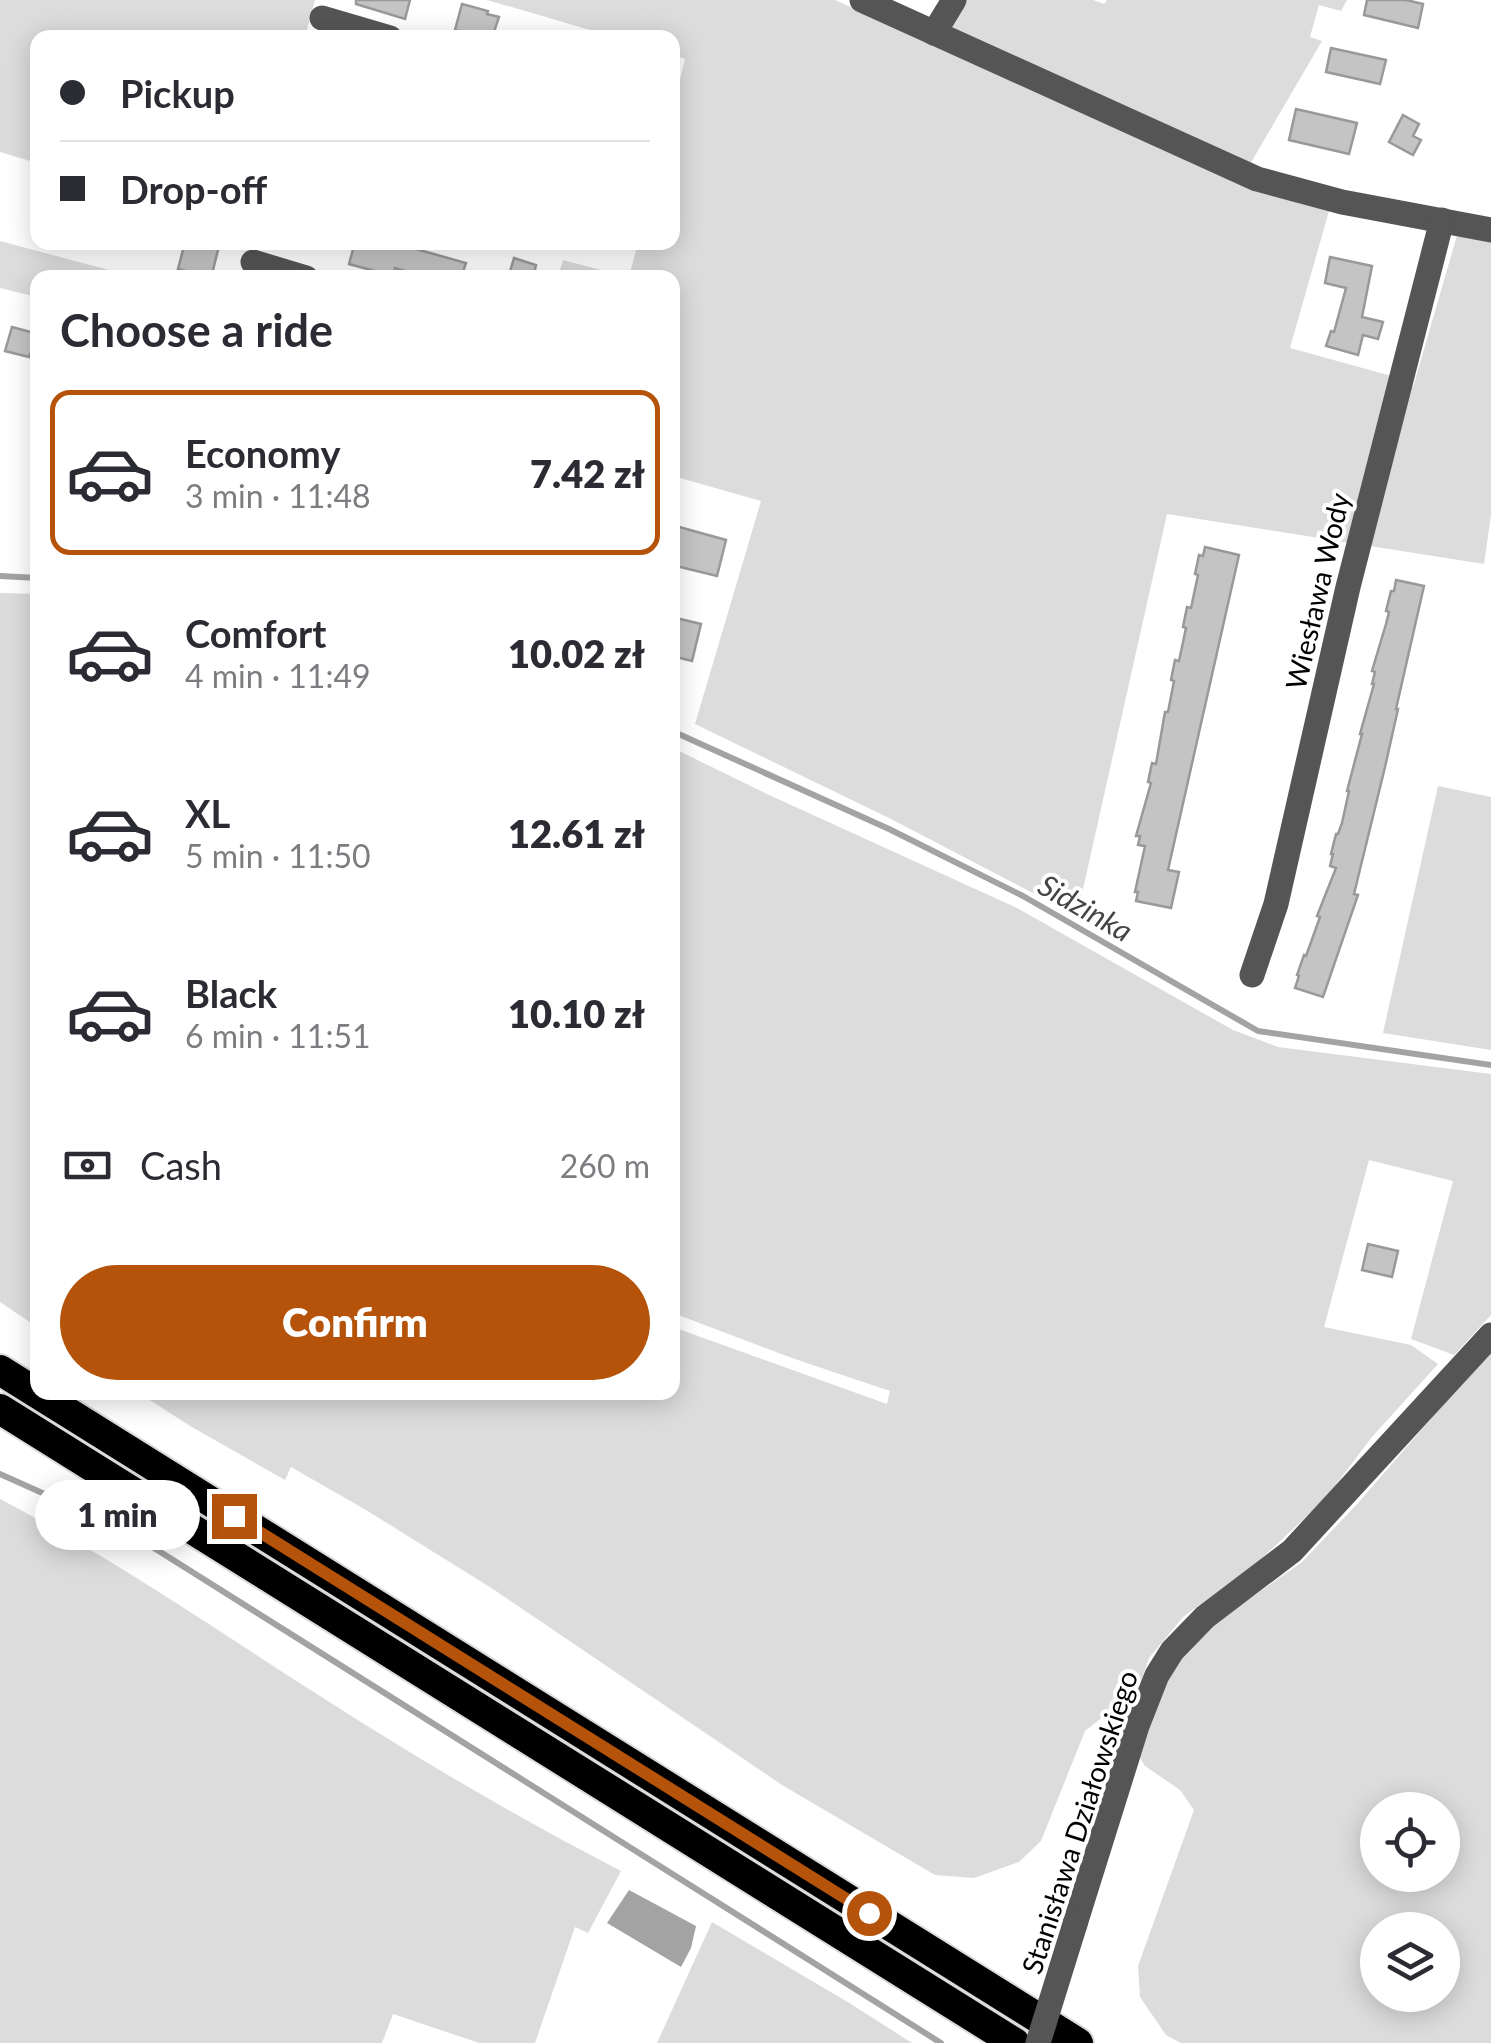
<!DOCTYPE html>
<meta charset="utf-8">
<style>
:root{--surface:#fff;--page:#f7f7f7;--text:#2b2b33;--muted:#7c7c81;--line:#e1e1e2;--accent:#b45309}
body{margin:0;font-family:Lato,sans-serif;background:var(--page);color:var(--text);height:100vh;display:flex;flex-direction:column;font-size:38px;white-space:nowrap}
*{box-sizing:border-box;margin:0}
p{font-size:32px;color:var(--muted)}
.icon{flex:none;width:55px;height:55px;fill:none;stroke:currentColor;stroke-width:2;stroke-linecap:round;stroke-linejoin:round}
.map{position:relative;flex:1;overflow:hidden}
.side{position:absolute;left:30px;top:270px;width:650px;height:1130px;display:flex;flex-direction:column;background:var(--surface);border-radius:20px;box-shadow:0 5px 25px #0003}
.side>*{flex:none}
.guide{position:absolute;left:30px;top:30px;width:650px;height:220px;border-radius:20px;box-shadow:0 5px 25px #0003;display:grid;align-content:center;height:220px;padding:0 30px;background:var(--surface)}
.tools{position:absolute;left:1360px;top:1792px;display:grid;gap:20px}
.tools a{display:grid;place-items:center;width:100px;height:100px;border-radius:50%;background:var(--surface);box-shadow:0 5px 25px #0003;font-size:50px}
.end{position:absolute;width:45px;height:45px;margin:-22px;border:12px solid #b45309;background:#fff;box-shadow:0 0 0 5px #fff}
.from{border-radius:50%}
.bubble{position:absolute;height:70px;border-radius:35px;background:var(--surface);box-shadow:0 5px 25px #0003;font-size:32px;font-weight:800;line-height:70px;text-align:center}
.guide b{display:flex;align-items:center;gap:35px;height:95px;font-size:38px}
.guide b+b{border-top:2px solid var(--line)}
.guide i{width:25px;height:25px;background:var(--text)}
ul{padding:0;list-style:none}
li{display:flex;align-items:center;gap:30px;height:165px;margin:0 20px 15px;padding:0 10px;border:5px solid transparent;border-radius:20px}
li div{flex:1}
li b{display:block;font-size:38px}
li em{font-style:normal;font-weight:800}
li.current{border-color:var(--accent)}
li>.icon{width:90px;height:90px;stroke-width:1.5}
h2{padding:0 30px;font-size:45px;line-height:120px}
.pay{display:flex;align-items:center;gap:25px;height:110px;padding:0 30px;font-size:38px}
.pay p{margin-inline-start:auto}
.primary-button{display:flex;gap:20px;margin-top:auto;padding:20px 30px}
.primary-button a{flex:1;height:115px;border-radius:60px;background:var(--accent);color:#fff;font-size:40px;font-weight:800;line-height:115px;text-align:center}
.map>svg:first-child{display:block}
</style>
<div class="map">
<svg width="1491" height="2043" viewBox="0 0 1491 2043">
<rect width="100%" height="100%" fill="#fff"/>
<g fill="#dcdcdc" fill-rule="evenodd">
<path d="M0 0H315L305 37 38 38 37 163 0 152Z"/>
<path d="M487 0H835L1258 192 1329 211 1290 348 1388 375 1413 387 1458 232 1491 239V515L1484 564 1167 514 1077 916 891 819 695 724 761 501 673 476 672 278 629 277 638 243 672 242 673 108 685 59 673 55 672 38 614 37Z"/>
<path d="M963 0H1093L1104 4 1107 0H1347L1341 11 1319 5 1310 37 1322 41 1249 166 955 30 949 22Z"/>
<path d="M0 241 135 277 38 278 37 297 0 288Z"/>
<path d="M563 260 627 277H558Z"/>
<path d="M0 593 37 594V1327L0 1302Z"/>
<path d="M673 748 767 794 1017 908 1233 1030 1278 1047 1491 1074V1315L1454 1355 1411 1339 1453 1181 1369 1160 1324 1327 1411 1345 1438 1364 1372 1437 1331 1491 1310 1513 1258 1562 1183 1617 1149 1658 1131 1710 1108 1713 1085 1731 1041 1841 1019 1862 974 1878 935 1875 782 1785 493 1589 366 1510 291 1467 285 1480 190 1426 139 1393 672 1392 673 1327 887 1404 890 1391 792 1358 673 1313Z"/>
<path d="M1438 786 1491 797V1050L1383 1033Z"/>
<path d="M1491 1353V2043H1181L1166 2035 1140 1997 1138 1966 1194 1810 1180 1790 1145 1766 1140 1758 1162 1685 1198 1635 1302 1562 1358 1503 1449 1398ZM1378 1810H1442V1875H1378ZM1378 1930H1442V1995H1378Z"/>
<path d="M0 1499C115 1559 222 1634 331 1703 425 1763 522 1820 621 1871L588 1933 575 1927 535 2043H479L393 2014 382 2043H0Z"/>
<path d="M712 1922 851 2004 912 2043H657Z"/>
</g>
<path fill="#a3a3a3" d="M629 1890 696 1926 691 1948 681 1967 607 1923Z"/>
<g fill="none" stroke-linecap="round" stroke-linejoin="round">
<g stroke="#a3a3a3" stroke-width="6">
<path d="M0 576 38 578"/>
<path d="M672 731 889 829 1023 896 1258 1031 1491 1065"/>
<path d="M0 1474 127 1531 941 2043"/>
</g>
</g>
<g fill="#c4c4c4" stroke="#999" stroke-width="2.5">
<path d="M356 0H410L405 19 356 4Z"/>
<path d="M1367 0H1406L1423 4 1418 28 1364 15Z"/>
<path d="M462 4 488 11 487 14 499 17 493 35 482 32 480 37 455 30Z"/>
<path d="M1331 48 1386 60 1380 84 1326 72Z"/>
<path d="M1296 109 1357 123 1349 154 1289 140Z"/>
<path d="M1403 115 1419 124 1413 136 1421 140 1413 155 1389 142Z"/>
<path d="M185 242H213V245L219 246 211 278 178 269Z"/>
<path d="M355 242H391L466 263 461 278H429L395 268 393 276 349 264Z"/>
<path d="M1330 257 1372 266 1362 317 1383 322 1378 339 1363 335 1358 355 1326 346 1331 331 1334 332 1346 288 1325 283Z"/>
<path d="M514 258 536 265 533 278H508Z"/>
<path d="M12 327 38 334V357L30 354 29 357 5 351Z"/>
<path d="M672 525 726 540 717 576 672 565Z"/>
<path d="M1205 547 1239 555 1168 870 1179 872 1171 908 1136 901 1138 892H1135L1145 846 1138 845 1140 836H1136L1151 783 1148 782 1152 763 1156 764 1165 712H1168L1174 681 1171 680 1175 660 1179 661 1186 628 1183 627 1187 607 1191 608 1198 575 1195 574 1199 555 1203 556Z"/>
<path d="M1396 580 1424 586 1396 709H1398L1385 767 1354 894 1358 895 1323 997 1295 988 1299 976 1297 975 1304 955 1306 956 1310 945 1320 917 1317 916 1336 868 1330 866 1333 854H1331L1336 834H1338L1342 823 1349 791H1347L1362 734H1360L1374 684H1372L1375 672 1372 671 1386 624 1389 612 1386 611 1391 591H1394Z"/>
<path d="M672 617 701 624 692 661 672 656Z"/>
<path d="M1368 1244 1398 1251 1392 1277 1362 1270Z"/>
</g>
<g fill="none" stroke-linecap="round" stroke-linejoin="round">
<defs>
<g id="highway">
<path d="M0 1370 1078 2043"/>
<path d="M0 1409 1015 2043"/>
</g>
</defs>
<use href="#highway" stroke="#dbdbdb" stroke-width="34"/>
<g stroke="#555" stroke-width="25">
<path d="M862 0 1257 179 1342 202 1491 230"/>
<path d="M322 18 390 38"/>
<path d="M934 33 954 0"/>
<path d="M253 262 306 278"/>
<path d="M1252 975 1276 904 1348 587 1442 220"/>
<path d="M1075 1924 1137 1726 1157 1675 1172 1651 1205 1617 1292 1551 1491 1335"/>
</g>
<use href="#highway" stroke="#000" stroke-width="30"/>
<path stroke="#555" stroke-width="25" d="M1038 2043 1075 1924"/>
</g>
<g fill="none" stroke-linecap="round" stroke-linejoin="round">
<path stroke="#b45309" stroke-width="12" d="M234 1516 869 1913"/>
</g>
<g text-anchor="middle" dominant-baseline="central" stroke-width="8" stroke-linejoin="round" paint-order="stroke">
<g font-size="28" fill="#000" stroke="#fff">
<text transform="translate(1317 591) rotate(-77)">Wiesława Wody</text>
<text transform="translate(1079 1822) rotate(-72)">Stanisława Działowskiego</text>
</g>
<g font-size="30" font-style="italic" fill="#444" stroke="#fff">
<text transform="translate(1086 907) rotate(30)">Sidzinka</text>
</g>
</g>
</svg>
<div class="tools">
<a><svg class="icon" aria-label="locate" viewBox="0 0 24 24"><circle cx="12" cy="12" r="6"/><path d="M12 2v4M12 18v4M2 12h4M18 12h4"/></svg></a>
<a><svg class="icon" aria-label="layers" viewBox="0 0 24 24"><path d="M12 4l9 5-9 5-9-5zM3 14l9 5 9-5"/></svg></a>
</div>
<i class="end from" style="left:869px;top:1913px"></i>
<i class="end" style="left:234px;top:1516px"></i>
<div class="bubble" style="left:35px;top:1480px;width:165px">1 min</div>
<div class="guide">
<b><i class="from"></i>Pickup</b>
<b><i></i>Drop-off</b>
</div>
<section class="side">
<h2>Choose a ride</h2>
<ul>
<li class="current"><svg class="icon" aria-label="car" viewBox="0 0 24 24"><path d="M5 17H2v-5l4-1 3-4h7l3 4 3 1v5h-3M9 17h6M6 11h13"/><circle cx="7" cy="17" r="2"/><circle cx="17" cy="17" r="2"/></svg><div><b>Economy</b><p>3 min · 11:48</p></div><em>7.42 zł</em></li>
<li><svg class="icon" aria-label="car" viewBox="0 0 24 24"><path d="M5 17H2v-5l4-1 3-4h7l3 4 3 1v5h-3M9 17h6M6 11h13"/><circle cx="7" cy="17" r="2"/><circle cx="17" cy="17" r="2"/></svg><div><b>Comfort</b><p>4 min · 11:49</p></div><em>10.02 zł</em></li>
<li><svg class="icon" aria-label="car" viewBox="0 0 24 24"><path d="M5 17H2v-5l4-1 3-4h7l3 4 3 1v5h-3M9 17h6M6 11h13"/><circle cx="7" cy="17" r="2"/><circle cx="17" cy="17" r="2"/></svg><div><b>XL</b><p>5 min · 11:50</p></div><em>12.61 zł</em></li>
<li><svg class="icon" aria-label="car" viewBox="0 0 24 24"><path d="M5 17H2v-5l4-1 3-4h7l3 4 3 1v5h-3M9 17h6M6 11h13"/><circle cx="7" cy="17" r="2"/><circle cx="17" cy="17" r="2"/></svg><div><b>Black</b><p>6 min · 11:51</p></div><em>10.10 zł</em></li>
</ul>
<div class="pay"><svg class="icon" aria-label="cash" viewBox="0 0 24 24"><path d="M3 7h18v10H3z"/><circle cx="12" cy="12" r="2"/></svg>Cash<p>260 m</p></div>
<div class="primary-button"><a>Confirm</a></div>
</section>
</div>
